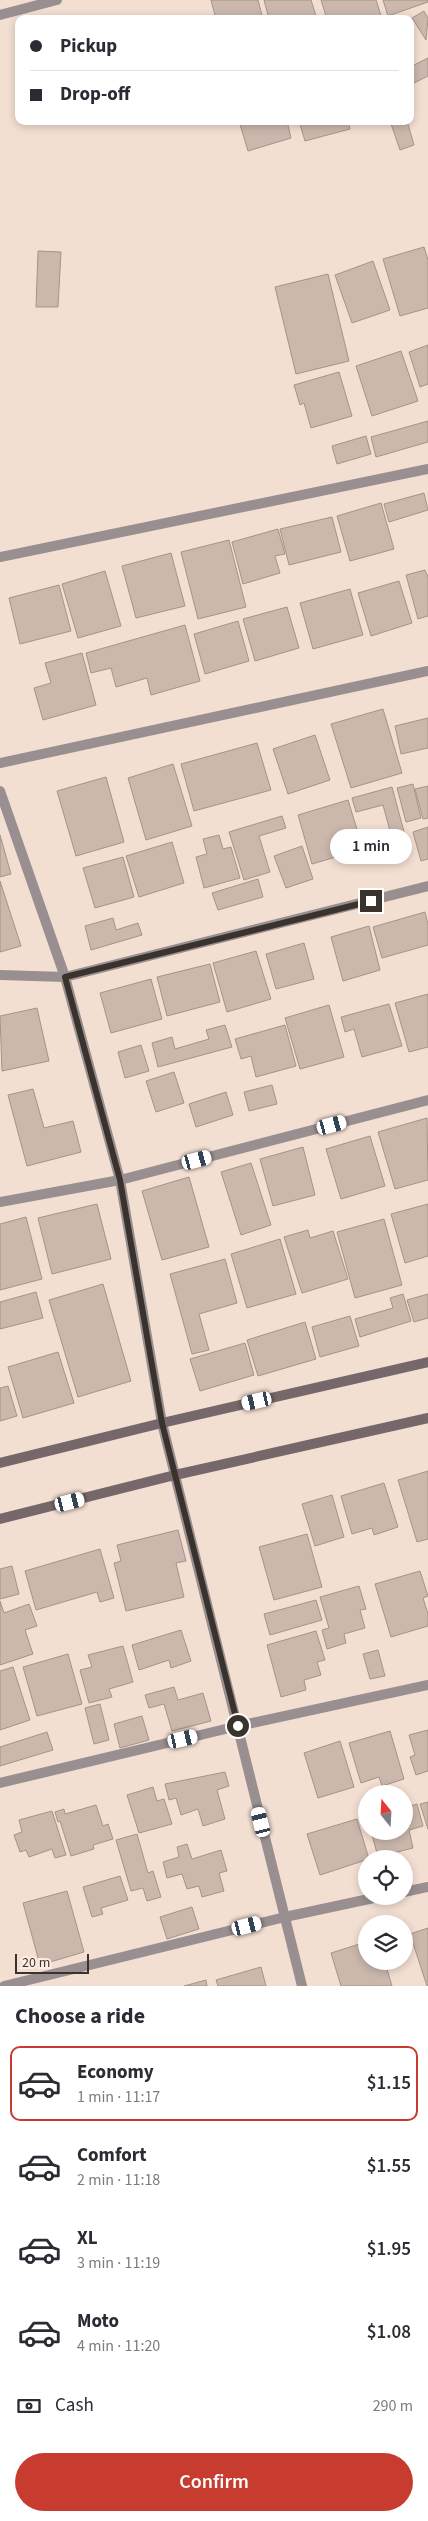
<!DOCTYPE html>
<meta charset="utf-8">
<style>
:root{--surface:#fff;--page:#f2f2f3;--text:#2b2b33;--muted:#7c7c81;--line:#e1e1e2;--accent:#c83b2f}
body{margin:0;font-family:"Source Sans 3",sans-serif;background:var(--page);color:var(--text);height:100vh;display:flex;flex-direction:column;font-size:19px;white-space:nowrap}
*{box-sizing:border-box;margin:0}
p{font-size:16px;color:var(--muted)}
.icon{flex:none;width:28px;height:28px;fill:none;stroke:currentColor;stroke-width:2;stroke-linecap:round;stroke-linejoin:round}
.map{position:relative;height:1986px;overflow:hidden}
.side{display:flex;flex-direction:column;background:var(--surface);flex:1}
.side>*{flex:none}
.hud{position:absolute;left:15px;top:15px;width:399px;height:110px;border-radius:10px;box-shadow:0 2px 8px #0003;display:grid;align-content:center;height:110px;padding:0 15px;background:var(--surface)}
.needle{width:32px;rotate:342deg}
.controls{position:absolute;left:358px;top:1785px;display:grid;gap:10px}
.controls a{display:grid;place-items:center;width:55px;height:55px;border-radius:50%;background:var(--surface);box-shadow:0 2px 8px #0003;font-size:25px}
.scale{position:absolute;left:15px;bottom:12px;width:74px;box-sizing:border-box;padding-left:5px;border:2px solid #3a322d;border-top:0;font-size:14px;line-height:18px;white-space:nowrap;color:#3a322d;-webkit-text-stroke:4px #fdece3;paint-order:stroke}
.end{position:absolute;width:22px;height:22px;margin:-11px;border:6px solid #3a322d;background:#fff;box-shadow:0 0 0 2px #fff}
.from{border-radius:50%}
.bubble{position:absolute;height:35px;border-radius:18px;background:var(--surface);box-shadow:0 2px 8px #0003;font-size:16px;font-weight:600;line-height:35px;text-align:center}
.car{position:absolute;width:15px;height:30px;margin:-15px -8px;border-radius:6px;box-shadow:0 0 4px 1px #0007;background:linear-gradient(#fff 24%,#345 0 40%,#fff 0 76%,#345 0 86%,#fff 0)}
.hud b{display:flex;align-items:center;gap:18px;height:48px;font-size:19px}
.hud b+b{border-top:1px solid var(--line)}
.hud i{width:12px;height:12px;background:var(--text)}
ul{padding:0;list-style:none}
li{display:flex;align-items:center;gap:15px;height:75px;margin:0 10px 8px;padding:0 5px;border:2px solid transparent;border-radius:10px}
li div{flex:1}
li b{display:block;font-size:19px}
li em{font-style:normal;font-weight:600}
li.active{border-color:var(--accent)}
li>.icon{width:45px;height:45px;stroke-width:1.5}
h2{padding:0 15px;font-size:22px;line-height:60px}
.pay{display:flex;align-items:center;gap:12px;height:55px;padding:0 15px;font-size:19px}
.pay p{margin-inline-start:auto}
.button{display:flex;gap:10px;margin-top:auto;padding:10px 15px}
.button a{flex:1;height:58px;border-radius:30px;background:var(--accent);color:#fff;font-size:20px;font-weight:600;line-height:58px;text-align:center}
.map>svg:first-child{display:block}
</style>
<div class="map">
<svg width="428" height="1986" viewBox="0 0 428 1986">
<rect width="100%" height="100%" fill="#f3ded2"/>
<g fill="#cbb7ac" stroke="#a69388">
<path d="M211 0H258L263 19H216Z"/>
<path d="M264 0H311L317 19H269Z"/>
<path d="M321 0H376L382 19H327Z"/>
<path d="M383 0H428V2L388 16Z"/>
<path d="M424 11 428 18 426 40 412 18Z"/>
<path d="M428 58V76L412 84 410 67Z"/>
<path d="M239 121H287L291 138 248 151Z"/>
<path d="M299 121H348L350 129 305 141Z"/>
<path d="M390 121H407L414 145 400 150Z"/>
<path d="M424 247 428 260V308L400 316 383 259Z"/>
<path d="M38 251 61 252 58 307H36Z"/>
<path d="M373 261 390 310 352 323 335 275Z"/>
<path d="M328 274 349 361 296 374 275 287Z"/>
<path d="M428 345V384L420 387 409 352Z"/>
<path d="M401 351 418 401 372 416 356 366Z"/>
<path d="M339 372 352 416 311 428 304 403 300 405 294 385Z"/>
<path d="M428 421V442L376 457 371 437Z"/>
<path d="M366 436 371 454 337 464 332 446Z"/>
<path d="M424 493 428 510 389 522 384 504Z"/>
<path d="M381 503 394 549 350 561 337 516Z"/>
<path d="M332 517 341 552 289 565 280 529Z"/>
<path d="M278 529 285 554 275 556 280 573 243 584 232 542Z"/>
<path d="M229 540 246 607 198 619 181 552Z"/>
<path d="M171 553 185 606 136 618 122 566Z"/>
<path d="M425 570 428 577V616L418 619 406 575Z"/>
<path d="M105 571 121 626 78 638 62 584Z"/>
<path d="M399 581 412 623 371 636 358 593Z"/>
<path d="M59 585 71 631 20 644 9 598Z"/>
<path d="M350 589 363 635 313 649 300 603Z"/>
<path d="M287 607 299 648 255 661 243 619Z"/>
<path d="M238 621 249 661 205 674 194 634Z"/>
<path d="M185 625 200 681 151 695 147 678 116 687 111 668 91 673 86 653Z"/>
<path d="M82 653 96 705 43 720 34 688 51 683 45 663Z"/>
<path d="M383 709 402 773 351 788 331 724Z"/>
<path d="M428 718V748L401 754 395 726Z"/>
<path d="M315 735 330 780 288 794 273 749Z"/>
<path d="M257 743 271 790 194 811 181 764Z"/>
<path d="M173 764 192 826 146 840 128 778Z"/>
<path d="M106 777 124 842 76 856 57 791Z"/>
<path d="M413 784 421 818 406 822 397 788Z"/>
<path d="M428 786V818L423 819 415 789Z"/>
<path d="M392 787 406 839 393 842 383 805 356 812 352 798Z"/>
<path d="M348 800 363 849 312 864 298 815Z"/>
<path d="M282 816 286 828 259 836 270 872 244 880 229 832Z"/>
<path d="M428 827V859L421 861 413 832Z"/>
<path d="M0 835 11 874 0 877Z"/>
<path d="M219 835 223 849 231 847 240 878 204 888 196 857 207 854 203 839Z"/>
<path d="M172 842 184 883 139 897 126 856Z"/>
<path d="M302 846 313 879 286 888 274 856Z"/>
<path d="M123 857 134 897 95 908 83 868Z"/>
<path d="M258 879 263 897 218 910 212 893Z"/>
<path d="M0 881 21 946 0 952Z"/>
<path d="M425 912 428 924V945L382 958 373 927Z"/>
<path d="M113 918 116 930 138 923 142 935 91 950 85 926Z"/>
<path d="M369 926 380 970 343 981 331 937Z"/>
<path d="M304 943 314 979 276 989 266 954Z"/>
<path d="M256 951 271 999 227 1012 213 963Z"/>
<path d="M210 964 220 1002 167 1016 157 977Z"/>
<path d="M151 979 162 1019 111 1033 100 993Z"/>
<path d="M428 994V1047L409 1052 395 1003Z"/>
<path d="M389 1004 402 1046 362 1057 354 1029 345 1032 341 1017Z"/>
<path d="M329 1005 344 1057 300 1069 285 1018Z"/>
<path d="M37 1008 49 1061 2 1071 0 1016Z"/>
<path d="M225 1025 232 1047 158 1067 152 1043 172 1037 175 1049 209 1039 206 1030Z"/>
<path d="M285 1025 296 1066 256 1077 251 1056 241 1059 235 1039Z"/>
<path d="M141 1045 149 1071 125 1078 118 1052Z"/>
<path d="M174 1072 184 1103 156 1112 146 1081Z"/>
<path d="M272 1085 277 1104 249 1111 244 1092Z"/>
<path d="M33 1089 44 1128 73 1121 81 1152 27 1166 8 1095Z"/>
<path d="M226 1092 233 1115 196 1127 189 1104Z"/>
<path d="M427 1118 428 1180 395 1189 378 1132Z"/>
<path d="M370 1136 385 1186 341 1199 326 1149Z"/>
<path d="M303 1147 315 1195 273 1206 260 1159Z"/>
<path d="M251 1163 271 1225 241 1235 221 1172Z"/>
<path d="M189 1177 209 1247 162 1260 142 1191Z"/>
<path d="M97 1204 111 1259 52 1274 38 1218Z"/>
<path d="M428 1204V1256L405 1263 391 1214Z"/>
<path d="M26 1217 42 1279 0 1290V1224Z"/>
<path d="M384 1219 402 1285 355 1298 337 1232Z"/>
<path d="M308 1230 310 1238 333 1231 348 1279 302 1293 284 1237Z"/>
<path d="M280 1239 296 1294 247 1308 231 1254Z"/>
<path d="M225 1259 237 1303 199 1314 209 1350 192 1354 170 1274Z"/>
<path d="M103 1284 131 1381 78 1397 49 1300Z"/>
<path d="M36 1292 43 1318 0 1329V1302Z"/>
<path d="M403 1294 411 1321 360 1337 355 1319 393 1308 390 1298Z"/>
<path d="M428 1294V1318L414 1322 407 1300Z"/>
<path d="M350 1316 359 1346 320 1357 312 1327Z"/>
<path d="M305 1322 316 1359 258 1376 247 1340Z"/>
<path d="M245 1343 254 1375 200 1391 190 1359Z"/>
<path d="M58 1352 74 1403 23 1418 8 1367Z"/>
<path d="M8 1386 17 1416 0 1421V1388Z"/>
<path d="M428 1471V1539L417 1542 398 1480Z"/>
<path d="M384 1483 398 1527 374 1535 372 1528 352 1534 341 1496Z"/>
<path d="M332 1495 344 1537 315 1546 302 1504Z"/>
<path d="M178 1530 186 1561 176 1563 184 1597 126 1611 114 1563 121 1561 117 1545Z"/>
<path d="M307 1534 322 1587 274 1600 259 1547Z"/>
<path d="M100 1549 114 1598 100 1602 97 1592 36 1610 25 1571Z"/>
<path d="M12 1566 19 1594 0 1599V1569Z"/>
<path d="M420 1571 428 1596 423 1598 428 1614V1626L391 1637 375 1584Z"/>
<path d="M359 1586 366 1609 360 1610 365 1628 344 1634 346 1643 327 1649 322 1630 329 1628 320 1597Z"/>
<path d="M316 1600 322 1620 270 1635 264 1614Z"/>
<path d="M0 1601 4 1613 29 1604 37 1626 25 1630 33 1654 0 1665Z"/>
<path d="M181 1630 191 1661 171 1668 169 1660 139 1670 132 1645Z"/>
<path d="M316 1631 325 1660 317 1662 321 1675 304 1680 306 1690 281 1697 267 1645Z"/>
<path d="M123 1646 133 1682 109 1689 112 1697 89 1703 80 1670 92 1667 88 1655Z"/>
<path d="M378 1650 385 1676 370 1679 363 1654Z"/>
<path d="M68 1654 82 1704 37 1716 23 1667Z"/>
<path d="M13 1667 30 1720 0 1730V1671Z"/>
<path d="M174 1687 178 1700 203 1693 211 1721 172 1731 164 1704 149 1708 145 1695Z"/>
<path d="M100 1704 109 1740 94 1744 85 1708Z"/>
<path d="M142 1716 149 1740 120 1748 114 1724Z"/>
<path d="M428 1730V1771L416 1775 410 1757 415 1755 409 1735Z"/>
<path d="M390 1731 404 1779 382 1786 379 1777 361 1783 349 1743Z"/>
<path d="M47 1732 53 1750 0 1766V1747Z"/>
<path d="M340 1741 354 1787 318 1798 304 1753Z"/>
<path d="M225 1772 229 1786 217 1790 225 1819 203 1826 198 1809 181 1815 176 1798 169 1800 165 1784Z"/>
<path d="M153 1787 157 1801 164 1799 172 1824 139 1833 127 1795Z"/>
<path d="M428 1802V1829L420 1804Z"/>
<path d="M417 1804 423 1826 409 1830 413 1848 378 1857 371 1831H404V1808Z"/>
<path d="M96 1805 103 1826 108 1824 113 1839 93 1845 94 1849 71 1856 60 1821 58 1822 55 1812 64 1809 65 1814Z"/>
<path d="M52 1811 66 1855 55 1858 52 1849 29 1857 26 1850 20 1852 14 1835 22 1832 19 1820Z"/>
<path d="M357 1819 369 1859 320 1875 307 1834Z"/>
<path d="M137 1834 148 1873 153 1871 161 1897 147 1901 143 1888 131 1891 116 1840Z"/>
<path d="M187 1844 192 1859 221 1850 227 1871 219 1873 224 1891 202 1897 199 1886 187 1889 182 1874 167 1878 163 1862 179 1857 177 1847Z"/>
<path d="M120 1876 128 1900 101 1908 103 1914 92 1917 83 1887Z"/>
<path d="M67 1891 84 1952 40 1965 23 1903Z"/>
<path d="M192 1907 199 1929 167 1939 160 1917Z"/>
<path d="M428 1928V1986H427L410 1934Z"/>
<path d="M366 1942V1961H395L397 1966 387 1969 392 1986H341L331 1953Z"/>
<path d="M261 1967 266 1986H218L216 1980Z"/>
<path d="M206 1980 207 1986H184Z"/>
</g>
<g fill="none" stroke-linecap="round" stroke-linejoin="round">
<g stroke="#998f91" stroke-width="10">
<path d="M0 15 57 0"/>
<path d="M0 557 428 469"/>
<path d="M0 763 428 671"/>
<path d="M0 791 65 977 120 1180 162 1423 302 1986"/>
<path d="M0 975 65 977 428 886"/>
<path d="M0 1202 120 1180 428 1100"/>
<path d="M0 1783 238 1726 428 1685"/>
<path d="M404 1892 428 1887"/>
<path d="M4 1986 285 1917 383 1896"/>
</g>
<g stroke="#76676a" stroke-width="10">
<path d="M0 1463 162 1423 428 1362"/>
<path d="M0 1519 175 1475 428 1418"/>
</g>
</g>
<g fill="none" stroke-linecap="round" stroke-linejoin="round">
<path stroke="#3a322d" stroke-width="6" d="M238 1726 162 1423 120 1180 65 977 371 901"/>
</g>
</svg>
<div class="controls">
<a><svg class="needle" viewBox="-14 -14 28 28"><path d="M0-13l5 13h-10z" fill="#e53935"/><path d="M0 13l5-13h-10z" fill="#7c7c81"/></svg></a>
<a><svg class="icon" aria-label="locate" viewBox="0 0 24 24"><circle cx="12" cy="12" r="6"/><path d="M12 2v4M12 18v4M2 12h4M18 12h4"/></svg></a>
<a><svg class="icon" aria-label="layers" viewBox="0 0 24 24"><path d="M12 4l9 5-9 5-9-5zM3 14l9 5 9-5"/></svg></a>
</div>
<div class="scale">20 m</div>
<i class="end from" style="left:238px;top:1726px"></i>
<i class="end" style="left:371px;top:901px"></i>
<div class="bubble" style="left:330px;top:829px;width:82px">1 min</div>
<i class="car" style="left:332px;top:1125px;rotate:75deg"></i>
<i class="car" style="left:197px;top:1160px;rotate:75deg"></i>
<i class="car" style="left:257px;top:1401px;rotate:257deg"></i>
<i class="car" style="left:70px;top:1502px;rotate:76deg"></i>
<i class="car" style="left:183px;top:1739px;rotate:77deg"></i>
<i class="car" style="left:261px;top:1822px;rotate:346deg"></i>
<i class="car" style="left:247px;top:1926px;rotate:76deg"></i>
<div class="hud">
<b><i class="from"></i>Pickup</b>
<b><i></i>Drop-off</b>
</div>
</div>
<section class="side">
<h2>Choose a ride</h2>
<ul>
<li class="active"><svg class="icon" aria-label="car" viewBox="0 0 24 24"><path d="M5 17H2v-5l4-1 3-4h7l3 4 3 1v5h-3M9 17h6M6 11h13"/><circle cx="7" cy="17" r="2"/><circle cx="17" cy="17" r="2"/></svg><div><b>Economy</b><p>1 min · 11:17</p></div><em>$1.15</em></li>
<li><svg class="icon" aria-label="car" viewBox="0 0 24 24"><path d="M5 17H2v-5l4-1 3-4h7l3 4 3 1v5h-3M9 17h6M6 11h13"/><circle cx="7" cy="17" r="2"/><circle cx="17" cy="17" r="2"/></svg><div><b>Comfort</b><p>2 min · 11:18</p></div><em>$1.55</em></li>
<li><svg class="icon" aria-label="car" viewBox="0 0 24 24"><path d="M5 17H2v-5l4-1 3-4h7l3 4 3 1v5h-3M9 17h6M6 11h13"/><circle cx="7" cy="17" r="2"/><circle cx="17" cy="17" r="2"/></svg><div><b>XL</b><p>3 min · 11:19</p></div><em>$1.95</em></li>
<li><svg class="icon" aria-label="car" viewBox="0 0 24 24"><path d="M5 17H2v-5l4-1 3-4h7l3 4 3 1v5h-3M9 17h6M6 11h13"/><circle cx="7" cy="17" r="2"/><circle cx="17" cy="17" r="2"/></svg><div><b>Moto</b><p>4 min · 11:20</p></div><em>$1.08</em></li>
</ul>
<div class="pay"><svg class="icon" aria-label="cash" viewBox="0 0 24 24"><path d="M3 7h18v10H3z"/><circle cx="12" cy="12" r="2"/></svg>Cash<p>290 m</p></div>
<div class="button"><a>Confirm</a></div>
</section>
